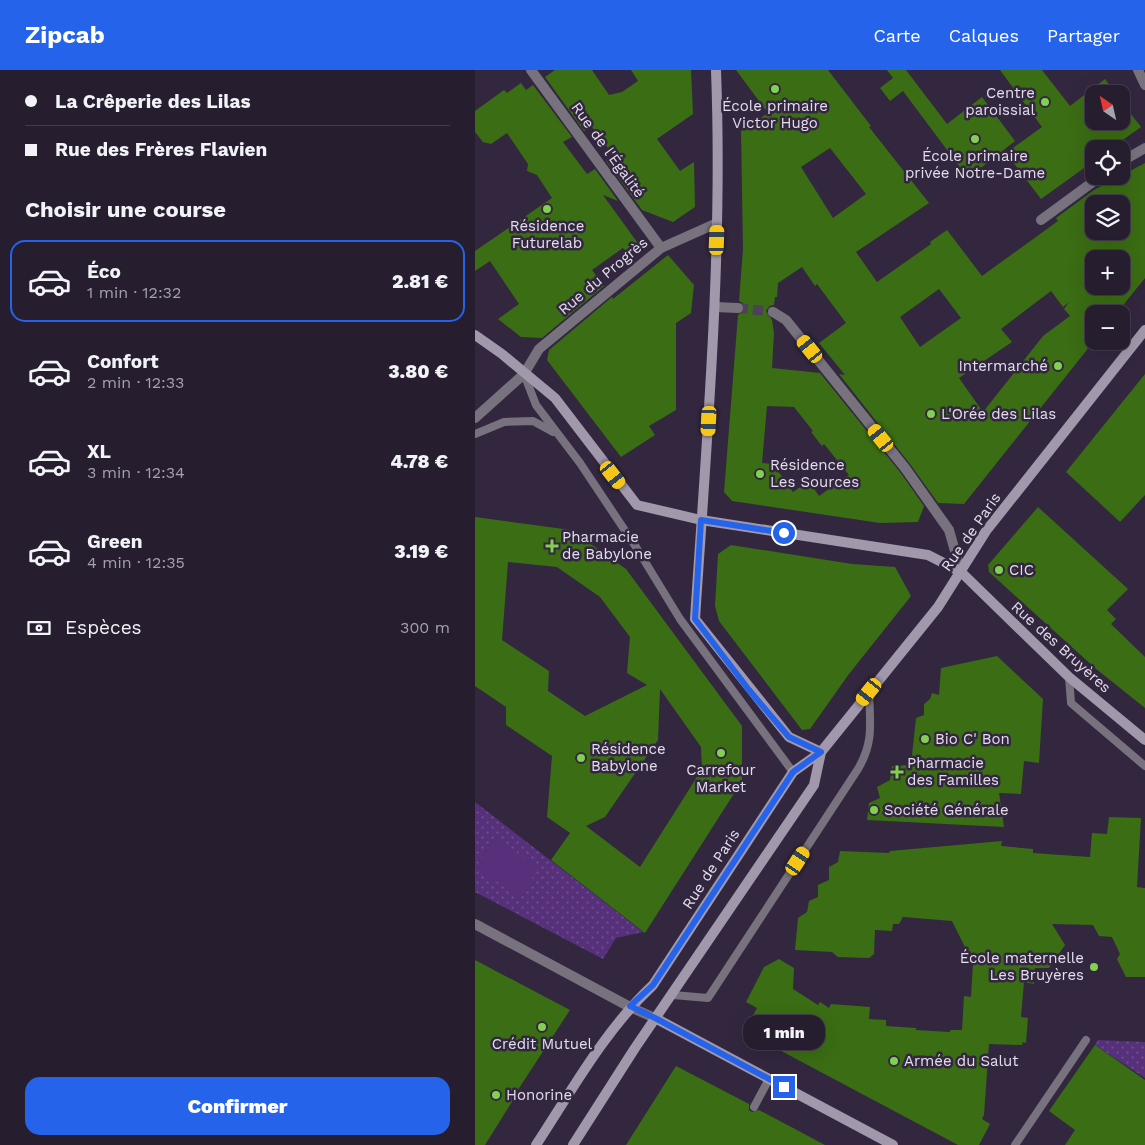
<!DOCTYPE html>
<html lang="fr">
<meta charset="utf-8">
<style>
:root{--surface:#261d2f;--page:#322a3b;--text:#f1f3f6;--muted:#a4a2aa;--line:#423b4b;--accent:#2563eb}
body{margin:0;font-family:"Work Sans",sans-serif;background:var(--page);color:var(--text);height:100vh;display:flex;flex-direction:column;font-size:19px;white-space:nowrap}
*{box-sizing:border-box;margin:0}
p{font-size:16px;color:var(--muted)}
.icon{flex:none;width:28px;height:28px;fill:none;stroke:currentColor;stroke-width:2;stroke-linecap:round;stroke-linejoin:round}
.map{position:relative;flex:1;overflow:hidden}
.details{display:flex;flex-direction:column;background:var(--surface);width:475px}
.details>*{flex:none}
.guide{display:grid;align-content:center;height:110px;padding:0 25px;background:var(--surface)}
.needle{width:32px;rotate:326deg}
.tools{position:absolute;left:610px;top:15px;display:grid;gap:10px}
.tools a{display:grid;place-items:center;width:45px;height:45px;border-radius:10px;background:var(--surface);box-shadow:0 5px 20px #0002,0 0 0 1px var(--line);font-size:25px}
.end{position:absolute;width:22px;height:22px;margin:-11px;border:6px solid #2563eb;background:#fff;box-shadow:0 0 0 2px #fff}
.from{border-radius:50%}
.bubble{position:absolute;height:35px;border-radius:15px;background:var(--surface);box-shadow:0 5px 20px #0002,0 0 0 1px var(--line);font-size:16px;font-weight:800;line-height:35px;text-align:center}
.car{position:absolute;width:15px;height:30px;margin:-15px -8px;border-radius:6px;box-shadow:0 0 4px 1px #0007;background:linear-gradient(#f5c518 24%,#345 0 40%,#f5c518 0 76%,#345 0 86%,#f5c518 0)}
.guide b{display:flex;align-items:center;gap:18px;height:48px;font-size:19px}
.guide b+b{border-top:1px solid var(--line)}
.guide i{width:12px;height:12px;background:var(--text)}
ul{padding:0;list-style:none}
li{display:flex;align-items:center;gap:15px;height:82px;margin:0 10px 8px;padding:0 15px;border:2px solid transparent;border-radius:15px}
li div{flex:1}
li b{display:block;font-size:19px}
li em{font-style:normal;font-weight:800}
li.current{border-color:var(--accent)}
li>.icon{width:45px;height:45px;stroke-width:1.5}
h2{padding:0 25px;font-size:22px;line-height:60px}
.pay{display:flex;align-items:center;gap:12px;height:55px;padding:0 25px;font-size:19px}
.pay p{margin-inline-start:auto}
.primary-button{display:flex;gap:10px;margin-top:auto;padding:10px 25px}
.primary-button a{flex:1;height:58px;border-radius:15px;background:var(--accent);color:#fff;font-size:20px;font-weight:800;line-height:58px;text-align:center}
header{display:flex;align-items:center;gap:30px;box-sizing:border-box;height:70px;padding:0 25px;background:var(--accent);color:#fff}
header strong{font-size:24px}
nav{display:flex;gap:28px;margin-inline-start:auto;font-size:18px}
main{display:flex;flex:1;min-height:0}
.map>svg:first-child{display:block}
</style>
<header>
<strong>Zipcab</strong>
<nav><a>Carte</a><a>Calques</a><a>Partager</a></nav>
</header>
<main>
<section class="details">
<div class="guide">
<b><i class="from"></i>La Crêperie des Lilas</b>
<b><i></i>Rue des Frères Flavien</b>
</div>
<h2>Choisir une course</h2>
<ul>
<li class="current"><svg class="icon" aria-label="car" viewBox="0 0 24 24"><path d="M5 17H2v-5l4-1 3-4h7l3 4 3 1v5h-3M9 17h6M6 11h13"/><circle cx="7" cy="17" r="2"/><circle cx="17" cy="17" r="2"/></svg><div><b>Éco</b><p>1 min · 12:32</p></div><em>2.81 €</em></li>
<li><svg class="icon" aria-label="car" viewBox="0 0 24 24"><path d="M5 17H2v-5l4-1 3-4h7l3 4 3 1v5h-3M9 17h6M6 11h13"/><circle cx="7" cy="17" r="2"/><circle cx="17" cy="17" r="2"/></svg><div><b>Confort</b><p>2 min · 12:33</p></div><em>3.80 €</em></li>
<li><svg class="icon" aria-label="car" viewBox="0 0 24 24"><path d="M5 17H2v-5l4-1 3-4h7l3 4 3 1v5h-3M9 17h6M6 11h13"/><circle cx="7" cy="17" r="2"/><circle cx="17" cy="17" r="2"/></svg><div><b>XL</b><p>3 min · 12:34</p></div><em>4.78 €</em></li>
<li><svg class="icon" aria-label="car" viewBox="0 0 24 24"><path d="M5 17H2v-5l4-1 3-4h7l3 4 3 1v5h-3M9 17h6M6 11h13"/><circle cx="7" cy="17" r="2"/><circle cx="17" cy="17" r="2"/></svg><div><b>Green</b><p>4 min · 12:35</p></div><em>3.19 €</em></li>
</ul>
<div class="pay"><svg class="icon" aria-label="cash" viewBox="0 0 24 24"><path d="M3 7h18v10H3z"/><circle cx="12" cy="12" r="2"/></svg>Espèces<p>300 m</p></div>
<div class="primary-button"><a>Confirmer</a></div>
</section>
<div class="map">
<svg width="670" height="1075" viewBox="0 0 670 1075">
<defs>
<pattern id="grass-dots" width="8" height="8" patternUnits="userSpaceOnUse" patternTransform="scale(1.25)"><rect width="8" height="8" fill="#57307b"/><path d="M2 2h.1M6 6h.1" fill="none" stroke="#6f4e8e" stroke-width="1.8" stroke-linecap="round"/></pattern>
</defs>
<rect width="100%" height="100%" fill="#32273f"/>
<g fill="url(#grass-dots)">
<path d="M0 732 168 862 141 868 128 889 0 822Z"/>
<path d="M623 970 670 972V1008L620 975Z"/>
</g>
<path fill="#57307b" d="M20 768 64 798 45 826 0 798Z"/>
<g fill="#3b6d14" fill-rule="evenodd">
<path d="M80 0H117L134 25 147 22 163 11 156 0H216L218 44 182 69 205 101 219 92 220 137 198 152 167 140 131 91 139 86 117 57 109 61 70 7Z"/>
<path d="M261 0H353L396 56 394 57 454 133 381 182 402 212 456 174 455 172 472 160 507 206 583 151 581 148 619 120 670 93V208L641 244H619V271L489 434 463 433 435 394 364 304 370 305 344 273 371 253 342 214 340 216 327 197 303 213 302 227H300L299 235 294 236 291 241 297 250 299 263 297 298 345 303 425 402 449 436 443 452 405 453 257 431 249 422 263 245 270 239 269 234 264 231 268 179 266 61 293 43ZM355 78 391 124 358 148 326 97ZM619 134H646V161H619ZM619 189H646V216H619ZM464 219 486 248 445 277 425 247ZM576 221 588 237 594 232 589 239 595 246 568 266 508 342 484 308 537 272 526 259ZM292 336 319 337 338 361 336 362 347 376 349 374 374 405 344 426 334 411 318 422 298 394 287 393Z"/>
<path d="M412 0H431L472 54 507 27 540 71 493 108 428 21 415 31 405 18 418 8Z"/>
<path d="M525 0H567L595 36 630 9 641 24H619V51H646V31L666 57 635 79H619V91L566 129 531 83 567 57Z"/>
<path d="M46 13 51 20 58 15 97 67 88 72 112 104 120 99 143 131 128 125 162 172 158 192 148 178 117 200 129 216 67 268 46 267 23 249 44 234 15 191 0 201V181L77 128 62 105 52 101 53 94 32 63 16 74 8 72 0 62V41L29 20 32 23Z"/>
<path d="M193 185 219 215 216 243 201 253V340L174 356 180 365 146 387 72 290 74 280 137 227 138 229Z"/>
<path d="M670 304V425L645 452 591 402Z"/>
<path d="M563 437 653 519 632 540 641 549 636 554 670 587V638L620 598 514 502 513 495Z"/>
<path d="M0 447 96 460 151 499 267 656V711L170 863 76 790 95 763 72 747 77 686 31 655V637L0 616ZM33 492 82 497 125 527 155 567 152 603 172 615 110 646 73 621 74 601 27 570ZM185 619 226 677 227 699 165 797 111 756 130 747 183 670Z"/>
<path d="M256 475 377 494 420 497 436 526 374 604 335 659 327 660 244 551 240 536 243 484Z"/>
<path d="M522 586 568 629 564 693 549 691 546 724 524 723 529 757 392 750 394 733 405 728 402 717 415 710 417 696 436 695 441 648 449 645V634L455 629 457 623 464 625 466 598Z"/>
<path d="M634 747 666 748 662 817 670 818V907H651L642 889 645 884 637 867 624 866 618 855 577 854 590 875 574 898H560L559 914 549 912 546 947 553 948 551 973 548 972 547 975 514 974 509 1045 507 1049 515 1054 504 1075H483L278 966 281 961 272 956 282 938 271 932 289 897 304 889 319 898 318 919 343 935 345 932 354 938 356 934 395 937 394 949 411 950V956L441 958V960L475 962V960H487L489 926 496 927 498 893 477 851 428 847 424 854H418L417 861 400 860 399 884 394 888 363 887 357 882 320 880 323 848 332 842 334 831 343 827V815L354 810V797L363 792 365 781 414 783 415 781 527 771 526 776 558 779V783L615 787 617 763 632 764Z"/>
<path d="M0 890 95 940 39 1026 40 1027 10 1075H0Z"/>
<path d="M620 975 670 1010V1075H590L600 1060 574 1041Z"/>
<path d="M201 996 274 1034V1040L277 1042 284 1040 350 1075H151Z"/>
</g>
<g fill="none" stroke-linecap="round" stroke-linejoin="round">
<path stroke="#4d4259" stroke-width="10" stroke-dasharray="10 5" stroke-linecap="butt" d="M263 238 298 242"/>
<g stroke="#77727e" stroke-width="8">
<path d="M49 304 61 335 105 393 161 477 205 549 318 702"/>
<path d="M0 364 29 352 58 351 78 362"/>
<path d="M594 607 596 633 670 696"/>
<path d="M198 925 233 928 383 699C399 672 395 653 394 622"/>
<path d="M279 1037 294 1009"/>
<path d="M540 1075 611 970"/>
</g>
<g stroke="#77727e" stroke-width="10">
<path d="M56 0 186 178"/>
<path d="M663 0 670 15"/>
<path d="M646 92 670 78"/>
<path d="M566 150 626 106"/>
<path d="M240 237 263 238"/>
<path d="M298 242 311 250 430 398 474 460 486 502"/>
<path d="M0 348 49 304 64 279 186 178 242 153"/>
<path d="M0 854 155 937 182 949"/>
</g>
<g stroke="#a198ac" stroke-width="10">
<path d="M241 0C248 183 232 366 220 549L314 667 346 682"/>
<path d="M0 265 27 284 80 328 162 435 226 450 453 485 486 502 594 607 670 670"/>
<path d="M182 949 418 1075"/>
<path d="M61 1075C97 1020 130 960 178 915L318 702 346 682 463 537 511 461 670 260"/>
<path d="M98 1075 160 978 339 715 346 682"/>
</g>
</g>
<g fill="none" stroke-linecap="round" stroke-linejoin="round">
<path stroke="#2563eb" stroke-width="6" d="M309 463 226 450 220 549 274 620 314 667 346 682 318 702 178 915 155 936 182 949 309 1017"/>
</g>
<g fill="#82d050" stroke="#32273f" stroke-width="2">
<circle cx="300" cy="19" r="5"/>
<circle cx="570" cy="32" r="5"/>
<circle cx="500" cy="69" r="5"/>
<circle cx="72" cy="139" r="5"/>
<circle cx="583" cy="296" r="5"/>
<circle cx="456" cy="344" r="5"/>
<circle cx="285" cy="404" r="5"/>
<path d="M74.5 468.5h5v5h5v5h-5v5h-5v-5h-5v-5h5z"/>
<circle cx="524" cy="500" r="5"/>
<circle cx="450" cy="669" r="5"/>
<circle cx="246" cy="683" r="5"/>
<circle cx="106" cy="688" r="5"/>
<path d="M419.5 694.5h5v5h5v5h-5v5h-5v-5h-5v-5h5z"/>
<circle cx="399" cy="740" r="5"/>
<circle cx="619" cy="897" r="5"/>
<circle cx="67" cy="957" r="5"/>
<circle cx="419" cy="991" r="5"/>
<circle cx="21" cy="1025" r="5"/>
</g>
<g text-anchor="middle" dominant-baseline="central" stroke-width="5" stroke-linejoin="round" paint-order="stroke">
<g font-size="15" fill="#e4ddec" stroke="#32273f" text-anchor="start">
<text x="560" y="23" text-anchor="end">Centre<tspan x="560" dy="17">paroissial</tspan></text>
<text x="300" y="36" text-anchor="middle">École primaire<tspan x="300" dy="17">Victor Hugo</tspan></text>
<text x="500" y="86" text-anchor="middle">École primaire<tspan x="500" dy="17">privée Notre-Dame</tspan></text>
<text x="72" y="156" text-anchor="middle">Résidence<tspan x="72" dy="17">Futurelab</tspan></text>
<text x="573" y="296" text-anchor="end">Intermarché</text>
<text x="466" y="344">L'Orée des Lilas</text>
<text x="295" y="395">Résidence<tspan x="295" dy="17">Les Sources</tspan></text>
<text x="87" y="467">Pharmacie<tspan x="87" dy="17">de Babylone</tspan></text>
<text x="534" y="500">CIC</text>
<text x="460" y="669">Bio C' Bon</text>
<text x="116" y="679">Résidence<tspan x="116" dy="17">Babylone</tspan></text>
<text x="432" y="693">Pharmacie<tspan x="432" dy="17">des Familles</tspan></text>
<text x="246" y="700" text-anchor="middle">Carrefour<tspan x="246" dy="17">Market</tspan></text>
<text x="409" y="740">Société Générale</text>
<text x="609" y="888" text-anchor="end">École maternelle<tspan x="609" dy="17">Les Bruyères</tspan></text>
<text x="67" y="974" text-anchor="middle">Crédit Mutuel</text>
<text x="429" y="991">Armée du Salut</text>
<text x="31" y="1025">Honorine</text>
</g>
<g font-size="15" fill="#e4ddec" stroke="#32273f">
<text transform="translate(133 80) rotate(54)">Rue de l'Égalité</text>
<text transform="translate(128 206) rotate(-40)">Rue du Progrès</text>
<text transform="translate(496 462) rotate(-55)">Rue de Paris</text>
<text transform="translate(586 577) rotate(42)">Rue des Bruyères</text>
<text transform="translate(236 799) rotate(-57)">Rue de Paris</text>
</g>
</g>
</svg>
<div class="tools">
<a><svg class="needle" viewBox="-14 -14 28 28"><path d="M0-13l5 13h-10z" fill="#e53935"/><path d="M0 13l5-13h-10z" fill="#a4a2aa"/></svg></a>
<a><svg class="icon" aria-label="locate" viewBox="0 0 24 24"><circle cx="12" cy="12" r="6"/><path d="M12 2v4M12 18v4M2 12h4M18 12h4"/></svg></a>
<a><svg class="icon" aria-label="layers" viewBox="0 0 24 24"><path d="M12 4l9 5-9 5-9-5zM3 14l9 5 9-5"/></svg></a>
<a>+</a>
<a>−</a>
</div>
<i class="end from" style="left:309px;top:463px"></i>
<i class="end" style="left:309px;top:1017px"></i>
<div class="bubble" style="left:268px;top:945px;width:82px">1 min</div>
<i class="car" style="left:242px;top:170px;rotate:2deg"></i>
<i class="car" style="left:335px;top:279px;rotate:321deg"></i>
<i class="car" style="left:234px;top:351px;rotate:183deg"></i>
<i class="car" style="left:406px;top:368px;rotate:321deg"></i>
<i class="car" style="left:138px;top:405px;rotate:142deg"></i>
<i class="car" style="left:394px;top:622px;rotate:219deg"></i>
<i class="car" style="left:323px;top:791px;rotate:33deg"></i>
</div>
</main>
